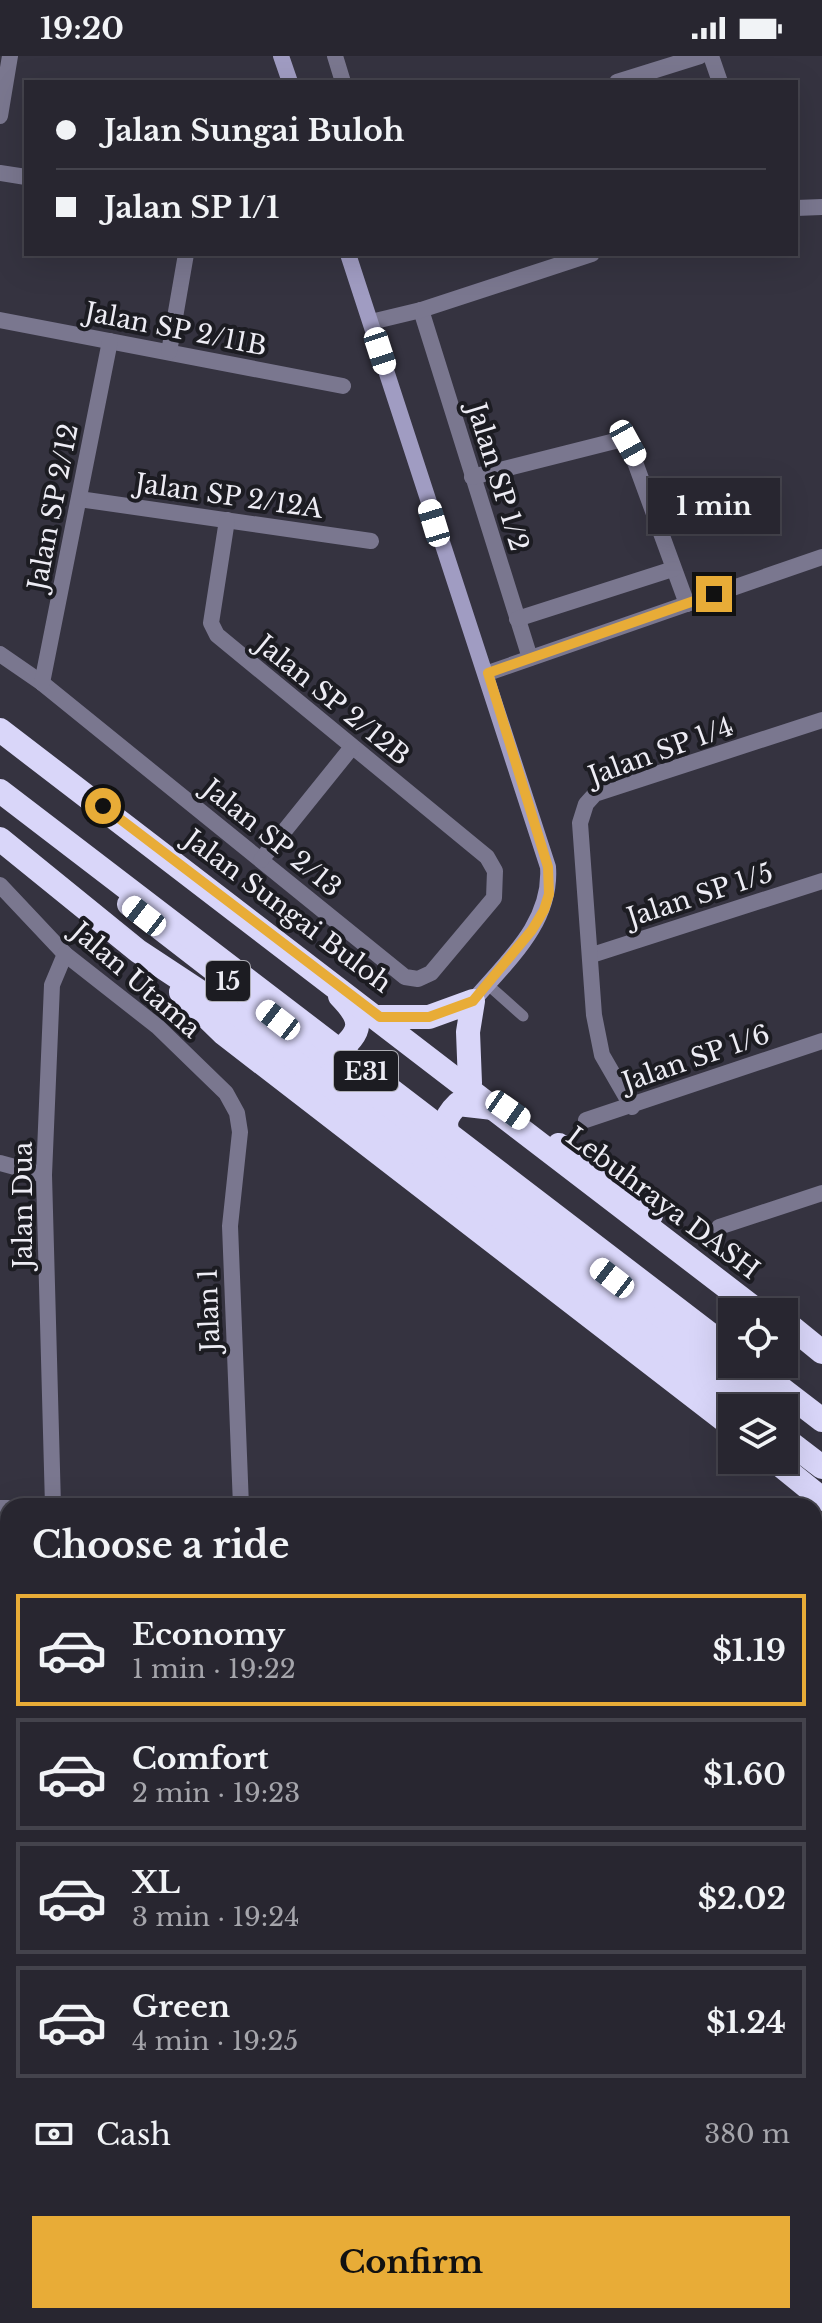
<!DOCTYPE html>
<meta charset="utf-8">
<style>
:root{--surface:#282630;--page:#302e38;--text:#f1f3f6;--muted:#a5a5ab;--line:#44434c;--accent:#e8ac37}
body{margin:0;font-family:"Libre Baskerville",serif;background:var(--page);color:var(--text);height:100vh;display:flex;flex-direction:column;font-size:30px;white-space:nowrap}
*{box-sizing:border-box;margin:0}
p{font-size:26px;color:var(--muted)}
.icon{flex:none;width:44px;height:44px;fill:none;stroke:currentColor;stroke-width:2;stroke-linecap:round;stroke-linejoin:round}
.map{position:relative;flex:1;overflow:hidden}
.drawer{position:absolute;left:0px;top:1442px;width:822px;height:826px;display:flex;flex-direction:column;background:var(--surface);border-radius:24px 24px 0 0;box-shadow:0 8px 32px #0002,0 0 0 2px var(--line)}
.drawer>*{flex:none}
.guide{position:absolute;left:24px;top:24px;width:774px;height:176px;border-radius:0px;box-shadow:0 8px 32px #0002,0 0 0 2px var(--line);display:grid;align-content:center;height:176px;padding:0 32px;background:var(--surface)}
.buttons{position:absolute;left:718px;top:1242px;display:grid;gap:16px}
.buttons a{display:grid;place-items:center;width:80px;height:80px;border-radius:0px;background:var(--surface);box-shadow:0 8px 32px #0002,0 0 0 2px var(--line);font-size:40px}
.end{position:absolute;width:36px;height:36px;margin:-18px;border:10px solid #e8ac37;background:#111;box-shadow:0 0 0 4px #111}
.from{border-radius:50%}
.bubble{position:absolute;height:56px;border-radius:0px;background:var(--surface);box-shadow:0 8px 32px #0002,0 0 0 2px var(--line);font-size:26px;font-weight:700;line-height:56px;text-align:center}
.car{position:absolute;width:24px;height:48px;margin:-24px -12px;border-radius:10px;box-shadow:0 0 6px 2px #0007;background:linear-gradient(#fff 24%,#345 0 40%,#fff 0 76%,#345 0 86%,#fff 0)}
.guide b{display:flex;align-items:center;gap:28px;height:76px;font-size:30px}
.guide b+b{border-top:2px solid var(--line)}
.guide i{width:20px;height:20px;background:var(--text)}
ul{padding:0;list-style:none}
li{display:flex;align-items:center;gap:24px;height:112px;margin:0 16px 12px;padding:0 16px;border:4px solid var(--line);border-radius:0px}
li div{flex:1}
li b{display:block;font-size:30px}
li em{font-style:normal;font-weight:700}
li.active{border-color:var(--accent)}
li>.icon{width:72px;height:72px;stroke-width:1.5}
h2{padding:0 32px;font-size:36px;line-height:96px}
.pay{display:flex;align-items:center;gap:20px;height:88px;padding:0 32px;font-size:30px}
.pay p{margin-inline-start:auto}
.cta{display:flex;gap:16px;margin-top:auto;padding:16px 32px}
.cta a{flex:1;height:92px;border-radius:0px;background:var(--accent);color:#111;font-size:32px;font-weight:700;line-height:92px;text-align:center}
.status{display:flex;justify-content:space-between;align-items:center;height:56px;padding:0 40px;background:var(--surface);direction:ltr}
.status svg{height:22px;fill:currentColor}
.map>svg:first-child{display:block}
</style>
<div class="status"><b>19:20</b><svg viewBox="0 0 49 12"><path d="M0 12V9h3v3zM5 12V6h3v6zM10 12V3h3v9zM15 12V0h3v12zM26 1h20v11H26zM47 4h2v5h-2z"/></svg></div>
<div class="map">
<svg width="822" height="2267" viewBox="0 0 822 2267">
<rect width="100%" height="100%" fill="#353340"/>
<g fill="none" stroke-linecap="round" stroke-linejoin="round">
<g stroke="#7a778f" stroke-width="11">
<path d="M487 928 523 960"/>
<path d="M0 1979H8"/>
<path d="M0 2132H8"/>
<path d="M476 2260 477 2267"/>
<path d="M361 2267 362 2260"/>
</g>
<g stroke="#7a778f" stroke-width="16">
<path d="M335 0 343 26"/>
<path d="M711 0 720 26"/>
<path d="M617 26 700 0"/>
<path d="M0 60 10 0"/>
<path d="M0 117 26 121"/>
<path d="M796 152 822 151"/>
<path d="M421 254 530 602"/>
<path d="M0 264 343 330"/>
<path d="M371 266 421 254 592 198"/>
<path d="M169 296 186 198"/>
<path d="M472 421 619 384 628 387 687 548"/>
<path d="M79 443 371 485"/>
<path d="M517 563 673 513"/>
<path d="M0 598 42 627 405 921 418 923 431 917 494 842 495 815 487 801 217 579 211 567 227 464"/>
<path d="M488 617 822 501"/>
<path d="M42 627 110 285"/>
<path d="M261 804 352 691"/>
<path d="M0 829 65 898 158 971 226 1037 237 1057 240 1076 230 1170 241 1450"/>
<path d="M592 899 822 825"/>
<path d="M632 1051 602 999 594 959 580 767 586 748 595 738 822 664"/>
<path d="M586 1064 822 985"/>
<path d="M0 1107 44 1119"/>
<path d="M719 1171 822 1137"/>
<path d="M53 1450 44 1119 52 929 65 898"/>
<path d="M0 1452H8"/>
<path d="M0 1628H8"/>
<path d="M0 1808 8 1807"/>
<path d="M0 1900 8 1901"/>
<path d="M814 1914H822"/>
<path d="M0 2062H8"/>
<path d="M0 2202 8 2203"/>
<path d="M213 2260V2267"/>
<path d="M794 2260 796 2267"/>
<path d="M278 2267V2260"/>
</g>
<g stroke="#a09cc2" stroke-width="16">
<path d="M281 0 290 26"/>
<path d="M348 198 548 811C552 867 507 905 473 945"/>
</g>
<g stroke="#d9d6f9" stroke-width="24">
<path d="M0 783 138 895 232 957 745 1352"/>
<path d="M129 848 781 1352"/>
<path d="M181 936 223 977 732 1370"/>
<path d="M380 961H429L473 945 468 976 470 1027"/>
<path d="M321 996 336 997C363 975 364 965 340 940"/>
<path d="M559 1089 651 1159"/>
<path d="M453 1092C445 1071 441 1064 458 1048L502 1053"/>
<path d="M784 1265 822 1296"/>
<path d="M770 1324 822 1364"/>
<path d="M784 1382 822 1411"/>
<path d="M774 1404 822 1443"/>
</g>
<g stroke="#d9d6f9" stroke-width="24">
<path d="M0 674 759 1256"/>
<path d="M0 735 732 1295"/>
</g>
</g>
<g fill="none" stroke-linecap="round" stroke-linejoin="round">
<path stroke="#e8ac37" stroke-width="10" d="M103 750 380 961H429L473 945 532 874 544 854 549 838 548 811 488 617 714 538"/>
</g>
<g text-anchor="middle" dominant-baseline="central" stroke-width="8" stroke-linejoin="round" paint-order="stroke">
<g fill="#1c1c22" stroke="#aeaeb5" stroke-width="2">
<rect x="206" y="905" width="44" height="40" rx="6"/>
<rect x="334" y="995" width="64" height="40" rx="6"/>
</g>
<g font-size="24" font-weight="bold" fill="#edecf4">
<text x="228" y="925">15</text>
<text x="366" y="1015">E31</text>
</g>
<g font-size="26" fill="#edecf4" stroke="#1c1c22">
<text transform="translate(176 273) rotate(11)">Jalan SP 2/11B</text>
<text transform="translate(498 421) rotate(73)">Jalan SP 1/2</text>
<text transform="translate(229 440) rotate(8)">Jalan SP 2/12A</text>
<text transform="translate(53 451) rotate(-79)">Jalan SP 2/12</text>
<text transform="translate(333 644) rotate(39)">Jalan SP 2/12B</text>
<text transform="translate(661 695) rotate(-20)">Jalan SP 1/4</text>
<text transform="translate(272 782) rotate(39)">Jalan SP 2/13</text>
<text transform="translate(700 839) rotate(-18)">Jalan SP 1/5</text>
<text transform="translate(288 855) rotate(37)">Jalan Sungai Buloh</text>
<text transform="translate(136 924) rotate(41)">Jalan Utama</text>
<text transform="translate(696 1002) rotate(-19)">Jalan SP 1/6</text>
<text transform="translate(663 1147) rotate(37)">Lebuhraya DASH</text>
<text transform="translate(23 1149) rotate(-90)">Jalan Dua</text>
<text transform="translate(209 1254) rotate(-92)">Jalan 1</text>
</g>
</g>
</svg>
<div class="buttons">
<a><svg class="icon" aria-label="locate" viewBox="0 0 24 24"><circle cx="12" cy="12" r="6"/><path d="M12 2v4M12 18v4M2 12h4M18 12h4"/></svg></a>
<a><svg class="icon" aria-label="layers" viewBox="0 0 24 24"><path d="M12 4l9 5-9 5-9-5zM3 14l9 5 9-5"/></svg></a>
</div>
<i class="end from" style="left:103px;top:750px"></i>
<i class="end" style="left:714px;top:538px"></i>
<div class="bubble" style="left:648px;top:422px;width:132px">1 min</div>
<i class="car" style="left:380px;top:295px;rotate:162deg"></i>
<i class="car" style="left:628px;top:387px;rotate:151deg"></i>
<i class="car" style="left:434px;top:467px;rotate:343deg"></i>
<i class="car" style="left:144px;top:860px;rotate:308deg"></i>
<i class="car" style="left:278px;top:964px;rotate:308deg"></i>
<i class="car" style="left:508px;top:1054px;rotate:125deg"></i>
<i class="car" style="left:612px;top:1222px;rotate:308deg"></i>
<div class="guide">
<b><i class="from"></i>Jalan Sungai Buloh</b>
<b><i></i>Jalan SP 1/1</b>
</div>
<section class="drawer">
<h2>Choose a ride</h2>
<ul>
<li class="active"><svg class="icon" aria-label="car" viewBox="0 0 24 24"><path d="M5 17H2v-5l4-1 3-4h7l3 4 3 1v5h-3M9 17h6M6 11h13"/><circle cx="7" cy="17" r="2"/><circle cx="17" cy="17" r="2"/></svg><div><b>Economy</b><p>1 min · 19:22</p></div><em>$1.19</em></li>
<li><svg class="icon" aria-label="car" viewBox="0 0 24 24"><path d="M5 17H2v-5l4-1 3-4h7l3 4 3 1v5h-3M9 17h6M6 11h13"/><circle cx="7" cy="17" r="2"/><circle cx="17" cy="17" r="2"/></svg><div><b>Comfort</b><p>2 min · 19:23</p></div><em>$1.60</em></li>
<li><svg class="icon" aria-label="car" viewBox="0 0 24 24"><path d="M5 17H2v-5l4-1 3-4h7l3 4 3 1v5h-3M9 17h6M6 11h13"/><circle cx="7" cy="17" r="2"/><circle cx="17" cy="17" r="2"/></svg><div><b>XL</b><p>3 min · 19:24</p></div><em>$2.02</em></li>
<li><svg class="icon" aria-label="car" viewBox="0 0 24 24"><path d="M5 17H2v-5l4-1 3-4h7l3 4 3 1v5h-3M9 17h6M6 11h13"/><circle cx="7" cy="17" r="2"/><circle cx="17" cy="17" r="2"/></svg><div><b>Green</b><p>4 min · 19:25</p></div><em>$1.24</em></li>
</ul>
<div class="pay"><svg class="icon" aria-label="cash" viewBox="0 0 24 24"><path d="M3 7h18v10H3z"/><circle cx="12" cy="12" r="2"/></svg>Cash<p>380 m</p></div>
<div class="cta"><a>Confirm</a></div>
</section>
</div>
